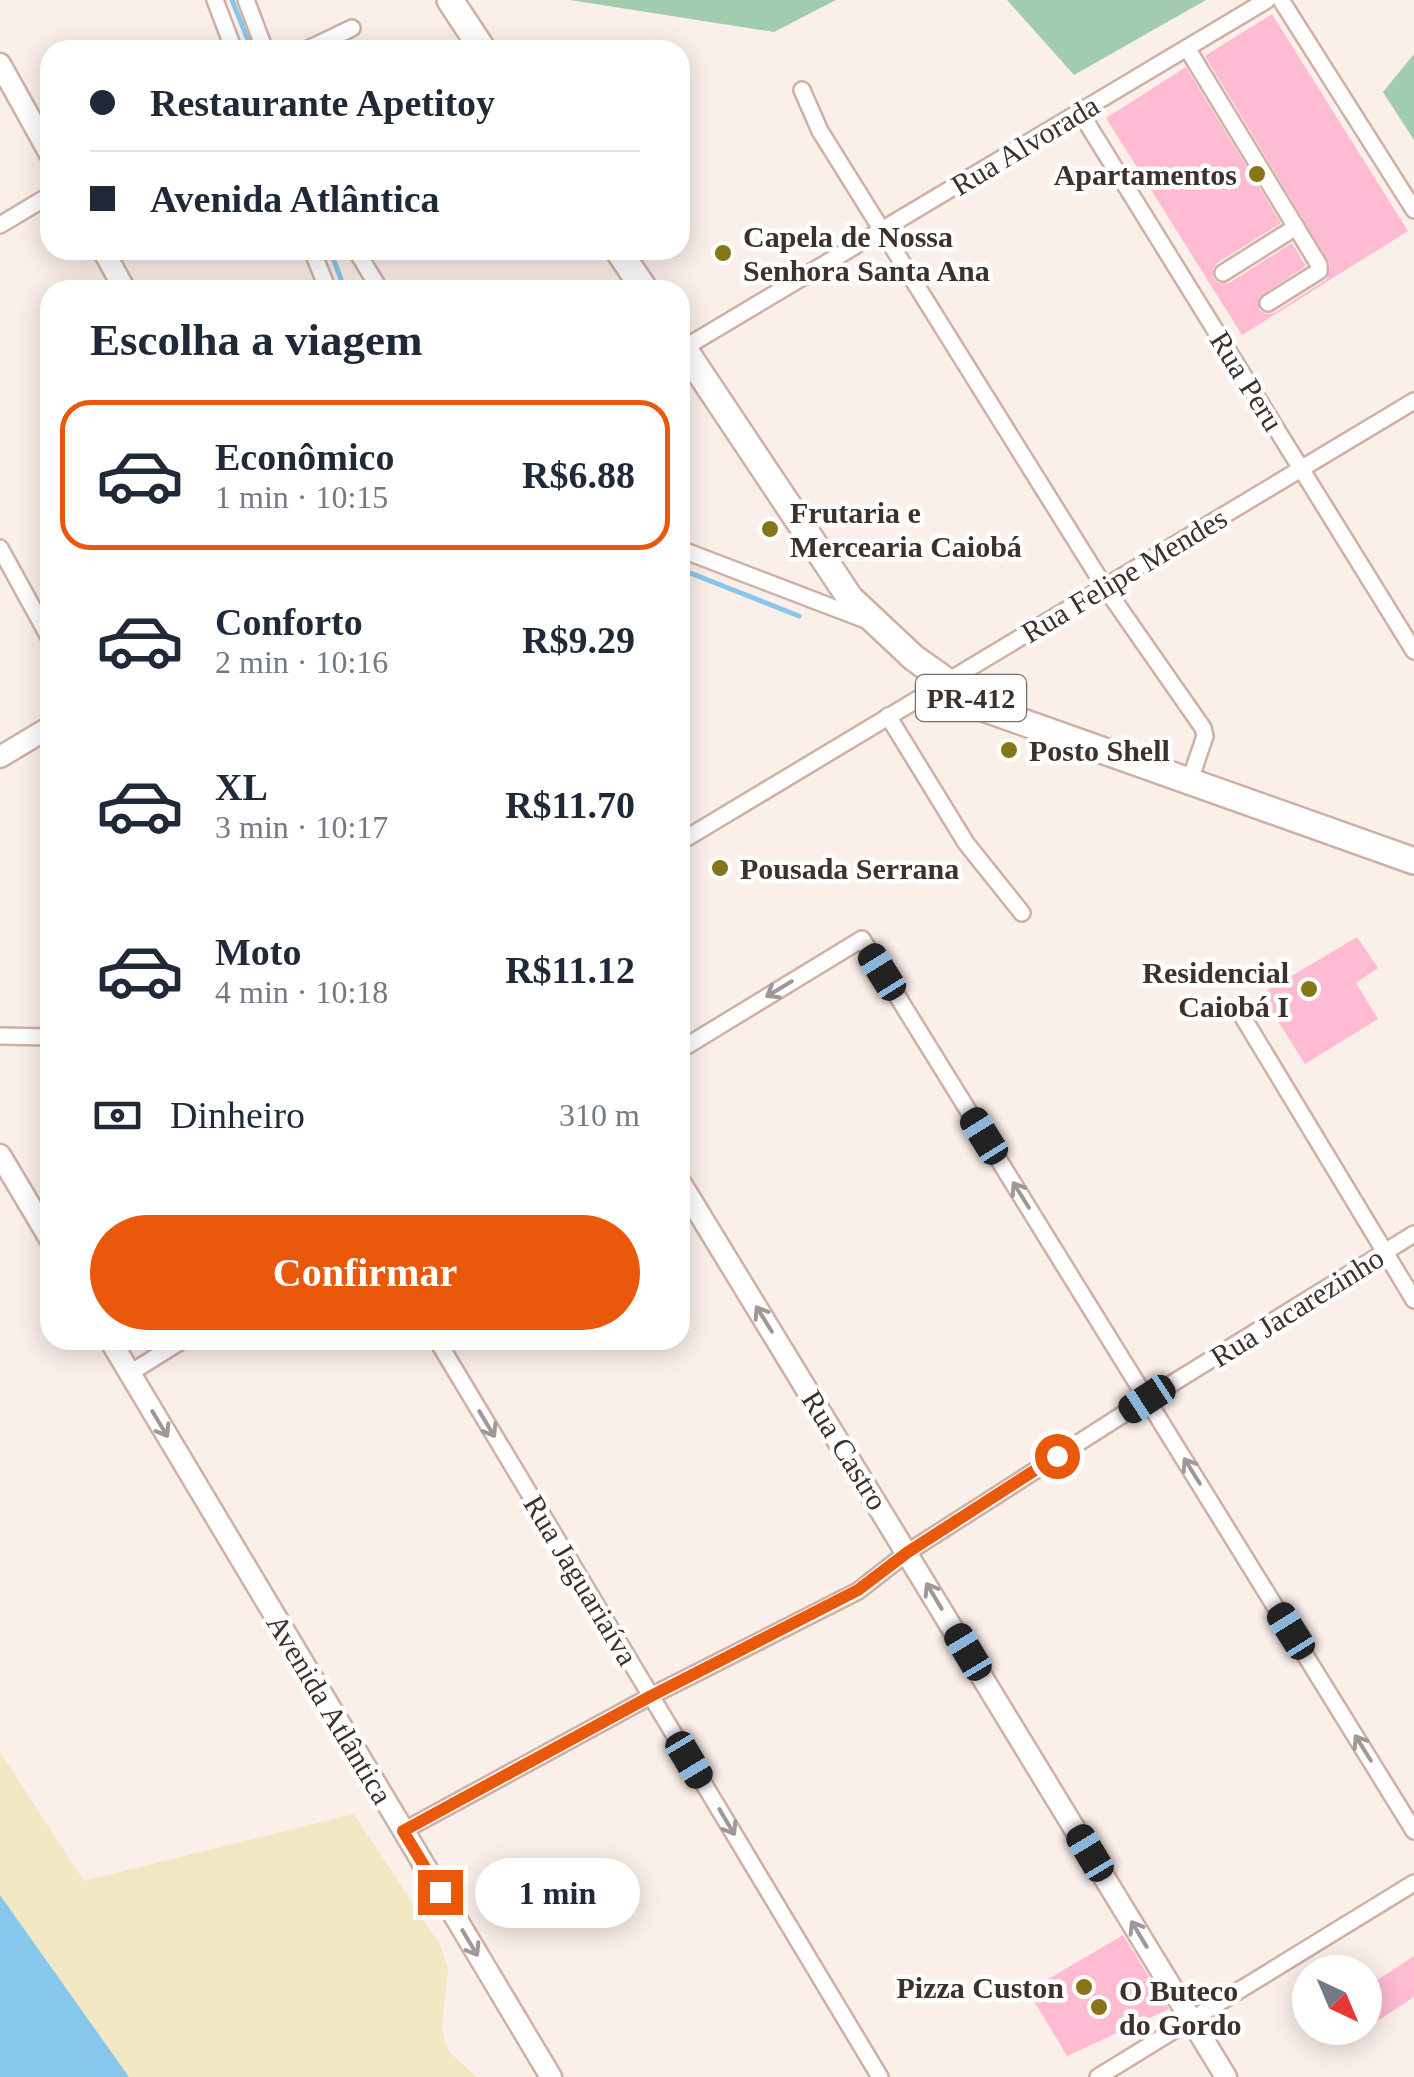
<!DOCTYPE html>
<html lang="pt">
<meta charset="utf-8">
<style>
:root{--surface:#fff;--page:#f2f2f3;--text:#1f2937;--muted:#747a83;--line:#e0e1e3;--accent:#ea580c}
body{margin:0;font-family:Georgia,serif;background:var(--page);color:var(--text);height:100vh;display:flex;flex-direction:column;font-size:38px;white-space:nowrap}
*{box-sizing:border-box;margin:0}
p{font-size:32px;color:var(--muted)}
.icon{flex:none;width:55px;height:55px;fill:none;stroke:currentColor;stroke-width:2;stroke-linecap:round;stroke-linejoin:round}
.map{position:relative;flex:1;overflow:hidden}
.details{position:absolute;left:40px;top:280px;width:650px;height:1070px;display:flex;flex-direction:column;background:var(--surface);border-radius:30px;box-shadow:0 5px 25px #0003}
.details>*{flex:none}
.top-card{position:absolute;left:40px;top:40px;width:650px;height:220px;border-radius:30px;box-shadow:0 5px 25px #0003;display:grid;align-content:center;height:220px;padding:0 50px;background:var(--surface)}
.needle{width:65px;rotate:136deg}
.controls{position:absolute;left:1292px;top:1955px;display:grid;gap:20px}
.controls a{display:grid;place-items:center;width:90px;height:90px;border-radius:50%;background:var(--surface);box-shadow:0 5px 25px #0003;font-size:50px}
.end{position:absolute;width:45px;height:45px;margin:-22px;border:12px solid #ea580c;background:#fff;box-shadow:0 0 0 5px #fff}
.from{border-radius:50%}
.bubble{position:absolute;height:70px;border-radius:35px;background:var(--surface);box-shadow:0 5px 25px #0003;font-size:32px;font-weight:600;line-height:70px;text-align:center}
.car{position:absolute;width:30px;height:60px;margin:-30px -15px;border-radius:12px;box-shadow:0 0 8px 2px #0007;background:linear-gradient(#222 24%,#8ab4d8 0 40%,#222 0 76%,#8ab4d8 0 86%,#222 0)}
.top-card b{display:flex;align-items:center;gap:35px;height:95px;font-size:38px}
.top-card b+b{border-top:2px solid var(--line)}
.top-card i{width:25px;height:25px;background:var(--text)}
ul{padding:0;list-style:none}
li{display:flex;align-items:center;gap:30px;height:150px;margin:0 20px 15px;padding:0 30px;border:5px solid transparent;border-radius:30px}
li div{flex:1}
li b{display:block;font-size:38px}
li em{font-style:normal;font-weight:600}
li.selected{border-color:var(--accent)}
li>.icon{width:90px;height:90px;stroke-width:1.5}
h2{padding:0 50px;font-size:45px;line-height:120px}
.pay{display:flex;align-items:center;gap:25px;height:110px;padding:0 50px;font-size:38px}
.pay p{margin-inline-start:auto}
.primary-button{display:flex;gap:20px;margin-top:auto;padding:20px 50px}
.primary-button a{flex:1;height:115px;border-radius:60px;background:var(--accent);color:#fff;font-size:40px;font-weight:600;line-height:115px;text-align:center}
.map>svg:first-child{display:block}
</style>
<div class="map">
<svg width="1414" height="2077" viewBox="0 0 1414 2077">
<rect width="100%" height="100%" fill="#fbefea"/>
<g fill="#a1ccae">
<path d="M570 0H836L774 32Z"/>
<path d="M1007 0H1206L1074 75Z"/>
<path d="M1414 54V140L1383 92Z"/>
</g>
<path fill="#f2e8c3" d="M0 1752 84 1881 354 1814 440 1945 448 1968 442 2028 444 2039 450 2053 477 2077H129L0 1895Z"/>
<path fill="#88c7ec" d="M0 1895 129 2077H0Z"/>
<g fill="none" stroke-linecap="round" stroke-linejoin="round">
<g stroke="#88c7ec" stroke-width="5">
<path d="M232 0 252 50"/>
<path d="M330 250 345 290"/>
<path d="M680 569 799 616"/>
</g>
</g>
<g fill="#febbd2">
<path d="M1272 14 1408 231 1242 335 1106 118 1186 67 1281 223 1217 263 1213 269V278L1219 283H1229L1292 243 1306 266 1259 297V310L1267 314 1274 313 1326 280 1330 264 1205 56Z"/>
<path d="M1357 937 1378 968 1356 983 1378 1019 1305 1064 1261 994Z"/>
<path d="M1123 1935 1169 2009 1067 2056 1028 1991Z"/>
<path d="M1414 1956V1997L1376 2022 1365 2006V1988Z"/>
</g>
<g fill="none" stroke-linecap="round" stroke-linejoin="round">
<defs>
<g id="minor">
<path d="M215 0 234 50"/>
<path d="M246 0 265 50"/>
<path d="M1281 0 1414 210"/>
<path d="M1187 48 1319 265V271L1268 303"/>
<path d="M306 50 352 28"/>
<path d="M802 90 820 131 1104 586 1203 728 1205 736 1189 783"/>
<path d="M1080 112 1414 651"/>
<path d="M0 225 50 195"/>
<path d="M312 250 328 290"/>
<path d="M356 250 380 290"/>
<path d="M1223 273 1296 227"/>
<path d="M684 348 1267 0"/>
<path d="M0 548 50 639"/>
<path d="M680 549 863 619"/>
<path d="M888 716 966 843 1022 913"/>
<path d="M680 842 1414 401"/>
<path d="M1238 1009 1414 1300"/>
<path d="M0 1036 50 1037"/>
<path d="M680 1050 862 939 1414 1831"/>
<path d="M437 1340 880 2077"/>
<path d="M130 1373 183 1340"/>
<path d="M403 1831 651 1696 858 1591 908 1552 1147 1399 1414 1234"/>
<path d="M1098 2077 1414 1883"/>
</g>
<g id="tertiary">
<path d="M0 64 50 154"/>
<path d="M103 250 125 290"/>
<path d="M0 757 50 727"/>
<path d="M0 1155 50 1239"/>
<path d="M680 1182 1226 2077"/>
<path d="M110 1340 551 2077"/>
</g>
<g id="primary">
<path d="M450 0 483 50"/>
<path d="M618 250 645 290"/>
<path d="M680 343 850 598 914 658 986 709 1414 861"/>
</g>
</defs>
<use href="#minor" stroke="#ceb1a4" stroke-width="20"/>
<use href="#tertiary" stroke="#ceb1a4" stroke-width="25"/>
<use href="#primary" stroke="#ceb1a4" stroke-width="30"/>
<use href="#minor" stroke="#fff" stroke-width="15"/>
<use href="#tertiary" stroke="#fff" stroke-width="20"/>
<use href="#primary" stroke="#fff" stroke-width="25"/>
</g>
<defs><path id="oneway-shaft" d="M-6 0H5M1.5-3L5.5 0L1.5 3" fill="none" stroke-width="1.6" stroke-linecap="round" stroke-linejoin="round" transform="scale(2.5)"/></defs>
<g stroke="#9e9896">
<use href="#oneway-shaft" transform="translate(779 989) rotate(149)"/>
<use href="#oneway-shaft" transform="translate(1021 1195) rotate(-122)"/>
<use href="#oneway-shaft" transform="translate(764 1319) rotate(-122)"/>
<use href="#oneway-shaft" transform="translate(160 1424) rotate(59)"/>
<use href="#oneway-shaft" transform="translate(487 1424) rotate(59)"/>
<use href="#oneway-shaft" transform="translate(1192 1471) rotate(-122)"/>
<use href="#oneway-shaft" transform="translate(934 1596) rotate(-121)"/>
<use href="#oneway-shaft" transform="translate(1363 1748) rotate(-122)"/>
<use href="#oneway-shaft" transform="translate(727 1822) rotate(59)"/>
<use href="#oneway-shaft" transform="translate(1139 1934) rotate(-121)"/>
<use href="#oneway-shaft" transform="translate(470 1943) rotate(59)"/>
</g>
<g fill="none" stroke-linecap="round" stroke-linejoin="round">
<path stroke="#ea580c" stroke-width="12" d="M440 1892 403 1831 651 1696 858 1590 908 1552 1057 1456"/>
</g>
<g fill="#867619" stroke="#fff" stroke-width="4">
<circle cx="1257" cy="174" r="10"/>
<circle cx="723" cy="253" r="10"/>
<circle cx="770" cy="529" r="10"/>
<circle cx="1009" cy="750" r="10"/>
<circle cx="720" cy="868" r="10"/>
<circle cx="1309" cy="989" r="10"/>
<circle cx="1084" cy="1987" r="10"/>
<circle cx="1099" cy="2007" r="10"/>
</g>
<g text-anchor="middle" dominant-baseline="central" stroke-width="9" stroke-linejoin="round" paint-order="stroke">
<rect fill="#fff" stroke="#776f6b" stroke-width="2.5" x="916" y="675" width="110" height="46" rx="8"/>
<g font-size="28" font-weight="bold" fill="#3d312c">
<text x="971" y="698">PR-412</text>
</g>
<g font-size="30" fill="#3d312c" stroke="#fff">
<text transform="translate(1025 145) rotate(-31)">Rua Alvorada</text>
<text transform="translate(1247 381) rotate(58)">Rua Peru</text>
<text transform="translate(1124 575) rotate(-31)">Rua Felipe Mendes</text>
<text transform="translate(1297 1307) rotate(-32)">Rua Jacarezinho</text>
<text transform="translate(845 1450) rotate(58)">Rua Castro</text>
<text transform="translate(581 1580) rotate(59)">Rua Jaguariaíva</text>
<text transform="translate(330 1709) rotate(59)">Avenida Atlântica</text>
</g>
<g font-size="30" font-weight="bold" fill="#3d312c" stroke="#fff" text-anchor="start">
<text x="1237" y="174" text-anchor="end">Apartamentos</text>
<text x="743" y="236">Capela de Nossa<tspan x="743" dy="34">Senhora Santa Ana</tspan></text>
<text x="790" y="512">Frutaria e<tspan x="790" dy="34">Mercearia Caiobá</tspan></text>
<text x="1029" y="750">Posto Shell</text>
<text x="740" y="868">Pousada Serrana</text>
<text x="1289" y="972" text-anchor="end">Residencial<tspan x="1289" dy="34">Caiobá I</tspan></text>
<text x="1064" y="1987" text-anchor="end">Pizza Custon</text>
<text x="1119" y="1990">O Buteco<tspan x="1119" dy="34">do Gordo</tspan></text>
</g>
</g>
</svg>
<div class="controls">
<a><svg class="needle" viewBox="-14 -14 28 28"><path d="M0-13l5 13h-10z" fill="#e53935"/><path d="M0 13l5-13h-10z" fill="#747a83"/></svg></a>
</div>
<i class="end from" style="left:1057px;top:1456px"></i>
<i class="end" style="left:440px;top:1892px"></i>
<div class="bubble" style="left:475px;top:1858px;width:165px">1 min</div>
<i class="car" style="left:882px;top:972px;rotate:328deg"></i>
<i class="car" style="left:984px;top:1136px;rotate:328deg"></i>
<i class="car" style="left:1147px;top:1399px;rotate:237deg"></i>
<i class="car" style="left:1291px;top:1631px;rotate:328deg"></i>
<i class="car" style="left:968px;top:1652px;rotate:329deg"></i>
<i class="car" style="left:689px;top:1760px;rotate:149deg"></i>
<i class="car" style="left:1090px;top:1853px;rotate:329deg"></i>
<div class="top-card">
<b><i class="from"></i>Restaurante Apetitoy</b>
<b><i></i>Avenida Atlântica</b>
</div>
<section class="details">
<h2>Escolha a viagem</h2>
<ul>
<li class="selected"><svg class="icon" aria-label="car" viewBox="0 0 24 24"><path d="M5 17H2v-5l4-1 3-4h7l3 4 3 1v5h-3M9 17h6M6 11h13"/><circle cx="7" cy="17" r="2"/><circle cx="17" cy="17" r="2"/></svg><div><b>Econômico</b><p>1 min · 10:15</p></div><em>R$6.88</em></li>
<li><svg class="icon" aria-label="car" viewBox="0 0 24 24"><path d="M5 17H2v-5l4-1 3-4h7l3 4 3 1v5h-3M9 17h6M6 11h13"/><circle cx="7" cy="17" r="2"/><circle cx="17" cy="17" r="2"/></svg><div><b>Conforto</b><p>2 min · 10:16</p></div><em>R$9.29</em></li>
<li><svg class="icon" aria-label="car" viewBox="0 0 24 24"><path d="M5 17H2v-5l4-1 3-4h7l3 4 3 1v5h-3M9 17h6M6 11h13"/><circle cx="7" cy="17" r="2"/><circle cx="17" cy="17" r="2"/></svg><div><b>XL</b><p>3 min · 10:17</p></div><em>R$11.70</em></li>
<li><svg class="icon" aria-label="car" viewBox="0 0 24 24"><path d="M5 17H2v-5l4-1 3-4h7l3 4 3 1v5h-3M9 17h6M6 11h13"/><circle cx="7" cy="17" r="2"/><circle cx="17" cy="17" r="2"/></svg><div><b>Moto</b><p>4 min · 10:18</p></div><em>R$11.12</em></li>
</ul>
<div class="pay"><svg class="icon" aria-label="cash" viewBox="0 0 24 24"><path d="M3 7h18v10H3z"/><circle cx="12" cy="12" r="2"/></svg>Dinheiro<p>310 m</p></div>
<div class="primary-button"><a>Confirmar</a></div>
</section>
</div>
